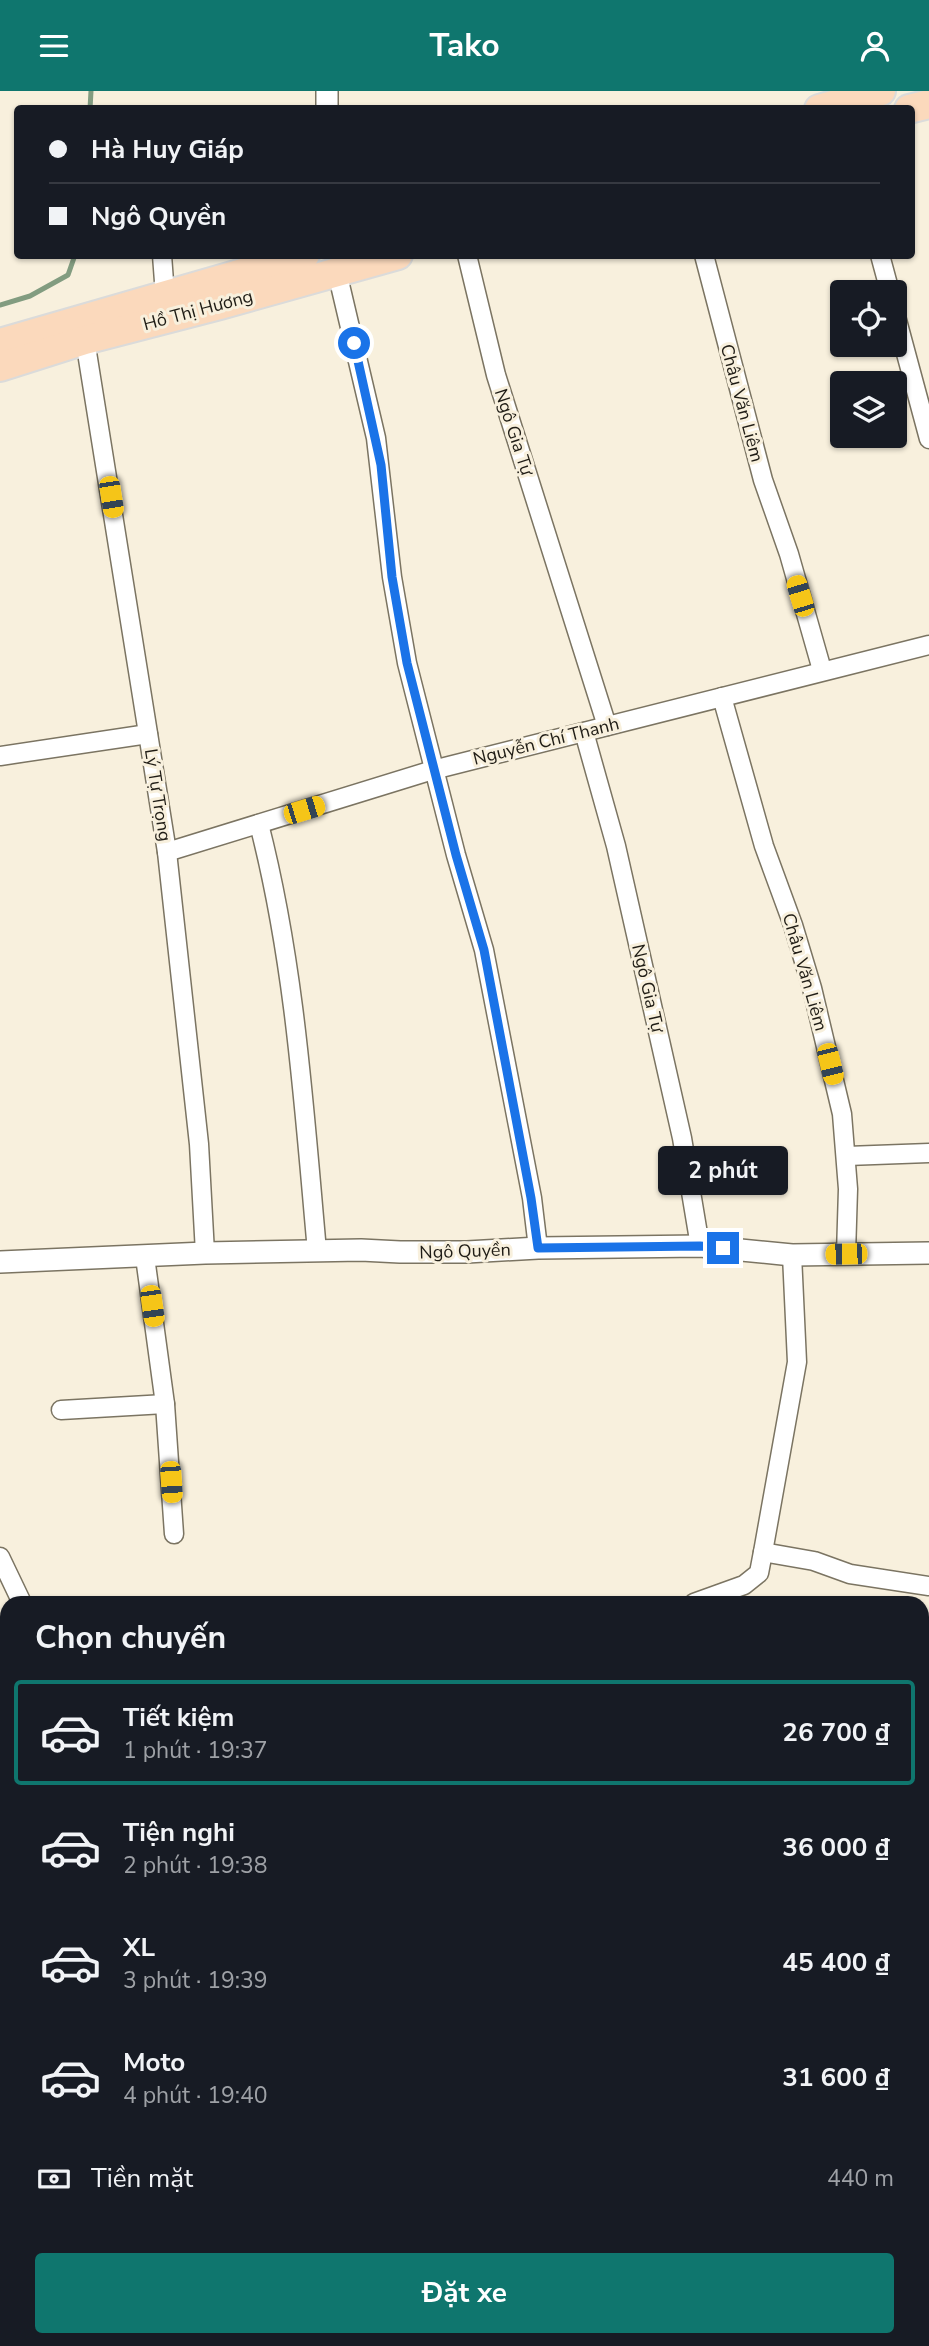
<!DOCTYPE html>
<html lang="vi">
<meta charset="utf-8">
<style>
:root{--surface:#171b24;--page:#242831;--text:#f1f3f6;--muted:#9ea1a6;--line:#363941;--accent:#0f766e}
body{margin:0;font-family:"Nunito Sans",sans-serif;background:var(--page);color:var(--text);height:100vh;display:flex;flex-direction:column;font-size:26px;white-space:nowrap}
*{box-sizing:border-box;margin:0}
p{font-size:23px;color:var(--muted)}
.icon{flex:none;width:38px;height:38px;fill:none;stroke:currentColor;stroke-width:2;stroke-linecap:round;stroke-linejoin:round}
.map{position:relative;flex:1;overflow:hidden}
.side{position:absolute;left:0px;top:1505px;width:929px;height:751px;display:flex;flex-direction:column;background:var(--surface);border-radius:21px 21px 0 0;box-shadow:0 2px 5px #0004}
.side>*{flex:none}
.hud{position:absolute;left:14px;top:14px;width:901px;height:154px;border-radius:7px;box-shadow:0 2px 5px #0004;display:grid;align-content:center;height:154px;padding:0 35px;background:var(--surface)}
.fabs{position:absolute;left:830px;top:189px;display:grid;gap:14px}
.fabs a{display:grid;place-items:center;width:77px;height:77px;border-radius:7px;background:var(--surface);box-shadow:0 2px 5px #0004;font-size:35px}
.end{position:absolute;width:32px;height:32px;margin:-16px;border:9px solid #1a73e8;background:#fff;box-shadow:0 0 0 4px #fff}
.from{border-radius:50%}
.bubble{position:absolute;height:49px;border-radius:7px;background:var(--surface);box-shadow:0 2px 5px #0004;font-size:23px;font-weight:700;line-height:49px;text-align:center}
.car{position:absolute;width:21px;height:42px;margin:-21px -10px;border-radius:9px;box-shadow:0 0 5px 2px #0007;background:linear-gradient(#f5c518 24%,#345 0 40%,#f5c518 0 76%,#345 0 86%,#f5c518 0)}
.hud b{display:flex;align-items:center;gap:24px;height:66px;font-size:26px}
.hud b+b{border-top:2px solid var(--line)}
.hud i{width:18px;height:18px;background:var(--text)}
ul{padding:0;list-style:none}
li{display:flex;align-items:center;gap:21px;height:105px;margin:0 14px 10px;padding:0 21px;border:4px solid transparent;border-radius:7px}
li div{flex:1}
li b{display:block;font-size:26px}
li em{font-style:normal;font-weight:700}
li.selected{border-color:var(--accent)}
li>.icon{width:63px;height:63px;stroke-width:1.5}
h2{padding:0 35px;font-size:32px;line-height:84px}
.pay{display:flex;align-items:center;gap:18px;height:77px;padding:0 35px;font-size:26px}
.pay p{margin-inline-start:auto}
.button{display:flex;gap:14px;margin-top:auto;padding:14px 35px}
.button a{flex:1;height:80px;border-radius:7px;background:var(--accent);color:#fff;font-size:28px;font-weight:700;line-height:80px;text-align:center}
header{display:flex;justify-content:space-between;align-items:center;height:91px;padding:0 35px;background:var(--accent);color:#fff;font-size:32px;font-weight:700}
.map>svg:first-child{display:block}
</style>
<header><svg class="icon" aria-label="menu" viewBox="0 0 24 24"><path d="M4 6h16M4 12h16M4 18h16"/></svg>Tako<svg class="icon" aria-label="person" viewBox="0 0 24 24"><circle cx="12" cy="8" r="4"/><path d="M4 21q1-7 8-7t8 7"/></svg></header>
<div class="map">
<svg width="929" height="2255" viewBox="0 0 929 2255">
<rect width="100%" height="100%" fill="#f8f0dd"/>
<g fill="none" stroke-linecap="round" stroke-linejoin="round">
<g stroke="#829c80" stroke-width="5">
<path d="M90 18 91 0"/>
<path d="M0 214 30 205 68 184 75 164"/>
<path d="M0 2208 7 2213"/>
</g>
<defs>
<path id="service" d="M0 1950 7 1946"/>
<g id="minor">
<path d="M162 164 165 204"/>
<path d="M467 164 496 284 607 635"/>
<path d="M704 164 763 389 789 463 822 579"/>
<path d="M880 164 890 201"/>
<path d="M337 181 376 347 392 486 407 572 456 764 484 859 532 1107 538 1157"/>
<path d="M894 218 929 348"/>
<path d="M85 249 167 761 199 1053 205 1162"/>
<path d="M722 606 764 755 793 834 812 897 842 1023 848 1098 846 1163"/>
<path d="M584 641 616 755 682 1047 700 1155"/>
<path d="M0 665 148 643"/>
<path d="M259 733C295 873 304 1017 317 1160"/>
<path d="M167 761 433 679 929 554"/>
<path d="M847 1065 929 1062"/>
<path d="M145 1166 165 1313 174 1443"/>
<path d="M61 1319 165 1313"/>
<path d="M763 1461 797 1271 792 1164"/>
<path d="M0 1466 22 1512"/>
<path d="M694 1512 744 1494 759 1482 763 1461 814 1470 850 1483 929 1495"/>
<path d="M0 1552 7 1549"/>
<path d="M0 1680 7 1677"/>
<path d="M922 1844 929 1848"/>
<path d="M922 1967 929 1946"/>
<path d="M922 2186 929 2188"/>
<path d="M354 2249 357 2255"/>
</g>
<g id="tertiary">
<path d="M327 0V18"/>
<path d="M0 1171 205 1162 361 1159 400 1161H467L538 1157 700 1155 792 1164 929 1162"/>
</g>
<g id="primary">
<path d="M819 18 881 0"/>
<path d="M909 18 929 13"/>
<path d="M0 252 305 164"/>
<path d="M0 276 85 249 220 214 398 164"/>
</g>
</defs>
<use href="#service" stroke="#7b7462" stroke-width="12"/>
<use href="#minor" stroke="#7b7462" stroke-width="21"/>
<use href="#tertiary" stroke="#7b7462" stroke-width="24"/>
<use href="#primary" stroke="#dbdbda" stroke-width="32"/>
<path stroke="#999386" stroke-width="2.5" stroke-dasharray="7 3.5" stroke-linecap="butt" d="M616 2255 618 2249"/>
<use href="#service" stroke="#fff" stroke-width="9"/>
<use href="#minor" stroke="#fff" stroke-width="18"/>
<use href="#tertiary" stroke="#fff" stroke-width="21"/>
<use href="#primary" stroke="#fbd9bc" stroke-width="28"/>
</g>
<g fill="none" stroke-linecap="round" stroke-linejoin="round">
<path stroke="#1a73e8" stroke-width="9" d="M354 252 381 374 392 486 407 572 456 764 484 859 531 1107 538 1157 700 1155 723 1157"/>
</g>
<g text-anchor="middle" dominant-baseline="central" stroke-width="6" stroke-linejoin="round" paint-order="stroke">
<g font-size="18" fill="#1f1c15" stroke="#f8f0dd">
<text transform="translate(198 219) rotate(-15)">Hồ Thị Hương</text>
<text transform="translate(742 312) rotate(75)">Châu Văn Liêm</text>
<text transform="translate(514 341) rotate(72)">Ngô Gia Tự</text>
<text transform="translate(546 650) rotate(-14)">Nguyễn Chí Thanh</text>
<text transform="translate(158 704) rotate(81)">Lý Tự Trọng</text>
<text transform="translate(805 881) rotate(74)">Châu Văn Liêm</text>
<text transform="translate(648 897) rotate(77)">Ngô Gia Tự</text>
<text transform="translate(465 1160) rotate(-2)">Ngô Quyền</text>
</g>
</g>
</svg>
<div class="fabs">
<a><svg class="icon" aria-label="locate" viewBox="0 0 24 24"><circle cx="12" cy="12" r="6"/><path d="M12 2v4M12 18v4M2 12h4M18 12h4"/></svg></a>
<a><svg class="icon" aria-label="layers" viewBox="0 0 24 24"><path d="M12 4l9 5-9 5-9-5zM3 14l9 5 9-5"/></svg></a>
</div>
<i class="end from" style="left:354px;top:252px"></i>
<i class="end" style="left:723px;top:1157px"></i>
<div class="bubble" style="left:658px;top:1055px;width:130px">2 phút</div>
<i class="car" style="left:111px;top:406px;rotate:171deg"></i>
<i class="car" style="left:800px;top:505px;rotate:343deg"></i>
<i class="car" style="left:304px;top:719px;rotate:73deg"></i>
<i class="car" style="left:830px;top:973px;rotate:166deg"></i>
<i class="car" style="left:846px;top:1163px;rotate:269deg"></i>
<i class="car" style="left:152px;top:1215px;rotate:172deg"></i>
<i class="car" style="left:171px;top:1391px;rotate:176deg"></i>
<div class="hud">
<b><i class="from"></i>Hà Huy Giáp</b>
<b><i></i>Ngô Quyền</b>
</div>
<section class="side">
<h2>Chọn chuyến</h2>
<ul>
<li class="selected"><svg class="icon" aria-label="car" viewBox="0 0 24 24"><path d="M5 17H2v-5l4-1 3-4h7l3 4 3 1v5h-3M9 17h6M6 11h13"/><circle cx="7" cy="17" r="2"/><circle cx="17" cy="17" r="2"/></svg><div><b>Tiết kiệm</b><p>1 phút · 19:37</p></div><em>26 700 ₫</em></li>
<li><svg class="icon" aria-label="car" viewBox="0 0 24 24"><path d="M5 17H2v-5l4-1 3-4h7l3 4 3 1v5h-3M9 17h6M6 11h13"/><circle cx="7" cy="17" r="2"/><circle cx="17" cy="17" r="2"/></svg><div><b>Tiện nghi</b><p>2 phút · 19:38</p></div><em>36 000 ₫</em></li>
<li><svg class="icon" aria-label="car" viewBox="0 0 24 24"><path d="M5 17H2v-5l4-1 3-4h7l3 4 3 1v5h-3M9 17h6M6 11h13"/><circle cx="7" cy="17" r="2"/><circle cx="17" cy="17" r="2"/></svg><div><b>XL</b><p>3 phút · 19:39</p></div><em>45 400 ₫</em></li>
<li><svg class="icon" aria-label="car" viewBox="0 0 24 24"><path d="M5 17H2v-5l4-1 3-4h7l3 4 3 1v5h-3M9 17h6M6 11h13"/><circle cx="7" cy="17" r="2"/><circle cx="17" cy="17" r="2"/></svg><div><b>Moto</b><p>4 phút · 19:40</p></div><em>31 600 ₫</em></li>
</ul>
<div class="pay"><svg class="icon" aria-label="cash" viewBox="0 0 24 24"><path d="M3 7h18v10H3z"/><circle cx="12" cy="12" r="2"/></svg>Tiền mặt<p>440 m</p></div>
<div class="button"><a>Đặt xe</a></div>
</section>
</div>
